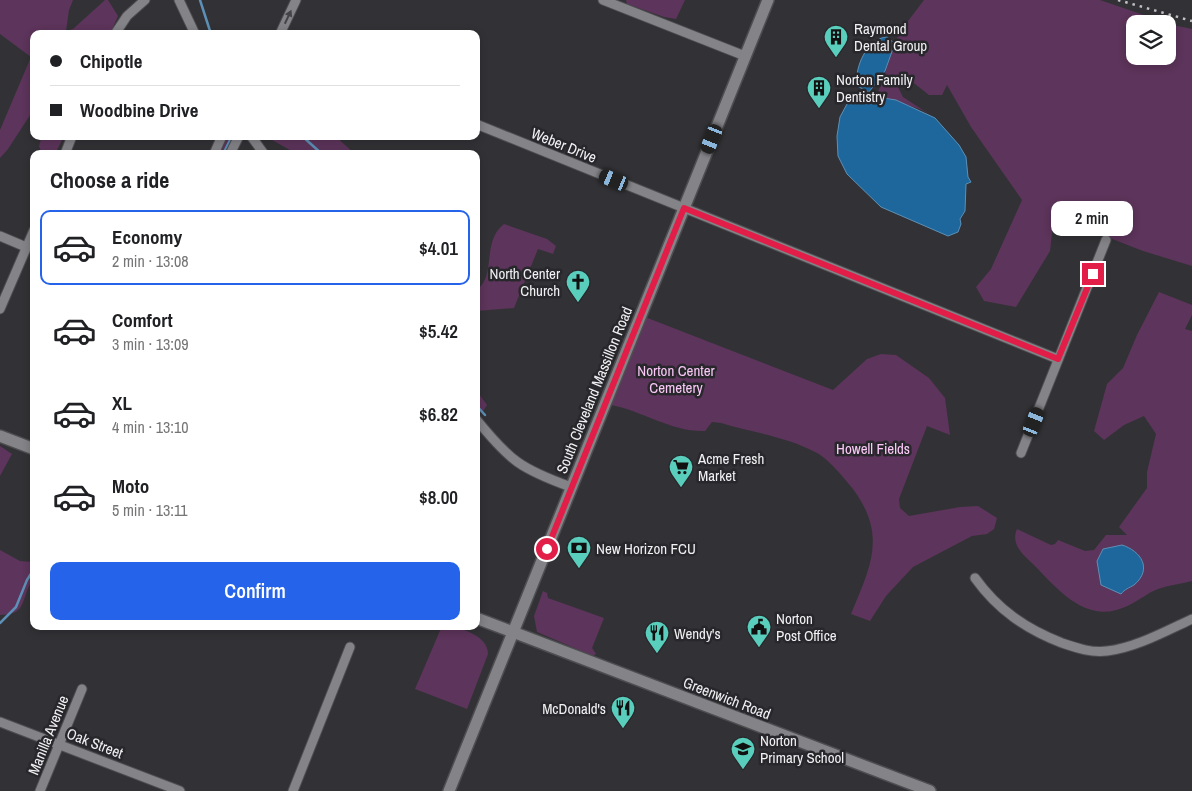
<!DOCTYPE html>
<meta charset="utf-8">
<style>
:root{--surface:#fff;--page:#f6f6f6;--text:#202124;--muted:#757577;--line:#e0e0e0;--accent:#2563eb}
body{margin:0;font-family:"Archivo Narrow",sans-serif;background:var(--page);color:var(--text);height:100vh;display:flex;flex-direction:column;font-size:19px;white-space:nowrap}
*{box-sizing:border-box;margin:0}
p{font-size:16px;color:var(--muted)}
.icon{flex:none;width:28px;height:28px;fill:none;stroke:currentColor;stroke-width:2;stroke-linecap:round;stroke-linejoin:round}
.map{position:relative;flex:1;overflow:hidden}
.side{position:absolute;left:30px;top:150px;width:450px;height:480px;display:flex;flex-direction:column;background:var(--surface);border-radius:10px;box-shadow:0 2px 8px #0003}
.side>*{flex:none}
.guide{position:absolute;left:30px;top:30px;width:450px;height:110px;border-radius:10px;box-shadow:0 2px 8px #0003;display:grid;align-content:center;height:110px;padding:0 20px;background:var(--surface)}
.buttons{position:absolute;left:1126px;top:15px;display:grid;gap:10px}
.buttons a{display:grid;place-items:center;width:50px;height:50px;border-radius:10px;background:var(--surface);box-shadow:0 2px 8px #0003;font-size:25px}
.end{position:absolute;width:22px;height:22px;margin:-11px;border:6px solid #e11d48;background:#fff;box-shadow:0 0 0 2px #fff}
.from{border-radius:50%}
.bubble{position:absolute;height:35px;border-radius:10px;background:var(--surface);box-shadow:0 2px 8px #0003;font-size:16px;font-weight:600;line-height:35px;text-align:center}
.car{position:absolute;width:15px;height:30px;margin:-15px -8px;border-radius:6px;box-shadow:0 0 4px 1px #0007;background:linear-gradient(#222 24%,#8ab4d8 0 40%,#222 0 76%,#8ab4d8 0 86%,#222 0)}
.guide b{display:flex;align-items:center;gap:18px;height:48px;font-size:19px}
.guide b+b{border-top:1px solid var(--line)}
.guide i{width:12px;height:12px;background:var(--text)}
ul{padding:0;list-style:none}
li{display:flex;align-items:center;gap:15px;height:75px;margin:0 10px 8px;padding:0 10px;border:2px solid transparent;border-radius:10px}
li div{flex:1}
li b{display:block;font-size:19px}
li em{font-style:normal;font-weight:600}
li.active{border-color:var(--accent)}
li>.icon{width:45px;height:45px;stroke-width:1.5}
h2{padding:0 20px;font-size:22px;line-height:60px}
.action{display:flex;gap:10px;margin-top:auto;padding:10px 20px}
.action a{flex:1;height:58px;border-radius:10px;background:var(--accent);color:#fff;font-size:20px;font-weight:600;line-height:58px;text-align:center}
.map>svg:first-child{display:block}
</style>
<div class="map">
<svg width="1192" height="791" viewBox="0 0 1192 791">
<rect width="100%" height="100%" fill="#323236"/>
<g fill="#5d345b" fill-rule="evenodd">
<path d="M0 0H73L69 10 66 31 73 29 105 0H108L118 16 110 34H34V109L8 149 0 158V130L31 57 0 34Z"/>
<path d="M626 0H685L676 19 664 17 627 4Z"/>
<path d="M924 0H1100L1173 25 1192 29V266L1143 251 1061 219 1052 233 1050 251 1016 307 984 301 976 287 991 269 1022 200 971 127 947 85 942 95H929L910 80 897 85 903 97 935 118 922 110 877 95 899 33ZM1135 24H1168V56H1135Z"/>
<path d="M42 136H64L55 154H42L39 146Z"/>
<path d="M226 136H235L227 154H216Z"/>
<path d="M265 136H335L355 154H297Z"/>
<path d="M504 224 547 239 556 246 553 254 538 249 514 308 476 311V290C497 278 481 241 504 224Z"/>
<path d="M1159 292 1192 305V315L1185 329 1192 331V581C1181 584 1169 585 1158 589 1147 593 1137 602 1125 607 1087 624 1059 591 1035 566 1024 555 1010 545 1017 529L1051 545 1055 544 1058 540 1085 551 1094 550 1106 535H1127L1119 527 1147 488V472L1156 434 1144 416 1124 425 1104 440 1094 431 1107 384 1123 368 1137 335Z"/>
<path d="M645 317 833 390 867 359 881 354 896 355 929 378 945 398 950 435 927 426 899 499 900 508 909 516 960 507 978 506 997 518 994 529 987 534 972 536 913 567 886 596 870 621 851 614C871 566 887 535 853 489 844 478 828 458 815 452 787 437 751 432 721 423L712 422 705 431C671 432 643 411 611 405Z"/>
<path d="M476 390 487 405 482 413 476 407Z"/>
<path d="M0 446 12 454 0 476Z"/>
<path d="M0 550 20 561 32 562 34 559C34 574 33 578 27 591 21 608 21 614 0 615Z"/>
<path d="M543 591 547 593 548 598 604 618 592 648 596 654 593 656 537 632 534 616Z"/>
<path d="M442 626C458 626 488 635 488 654L467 709 415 689Z"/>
</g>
<g fill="#1d679c" stroke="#5d90b6">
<path d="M887 37 893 42 894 46 885 71 869 92 857 86C854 68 867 38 887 37Z"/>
<path d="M865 95 896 100 935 118 959 145 966 157 968 177 971 182 966 184 965 211 960 219 961 224 958 232 948 236 881 207 847 174 838 156 837 136 840 117 847 104Z"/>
<path d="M1122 545C1141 551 1153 569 1134 585 1129 588 1125 589 1121 594L1101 585 1097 561 1103 549Z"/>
</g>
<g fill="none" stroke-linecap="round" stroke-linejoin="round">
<g stroke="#5d90b6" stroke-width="2.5">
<path d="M200 0 211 34"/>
<path d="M302 136 322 154"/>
<path d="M223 154 232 136"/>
<path d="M476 405 485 415"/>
<path d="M0 623 16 607 27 580 34 569"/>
</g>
<defs>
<g id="minor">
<path d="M179 0 195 34"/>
<path d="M603 0 745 56"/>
<path d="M115 34 127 16 145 0"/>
<path d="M280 34 296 0"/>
<path d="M476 124 1058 359"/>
<path d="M251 136 264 154"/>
<path d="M65 154 72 136"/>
<path d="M214 154 222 136"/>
<path d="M230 154 239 136"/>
<path d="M0 236 26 247"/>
<path d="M0 309 34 230"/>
<path d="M476 419C510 461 521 469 571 487"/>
<path d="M1021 453 1106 240"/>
<path d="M975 578C998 610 1026 629 1062 643 1077 648 1091 653 1107 651 1135 648 1166 631 1192 619"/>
<path d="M0 722 180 791"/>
<path d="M40 791 82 689"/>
<path d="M293 791 350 647"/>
</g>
<g id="secondary">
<path d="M0 436 34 449"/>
<path d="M476 618 930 791"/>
<path d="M449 791 768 0"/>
</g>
</defs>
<use href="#minor" stroke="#4e4e51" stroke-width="11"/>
<use href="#secondary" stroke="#4e4e51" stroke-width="14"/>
<use href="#minor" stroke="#838388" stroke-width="9"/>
<use href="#secondary" stroke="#838388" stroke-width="11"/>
<path stroke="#c3c3c6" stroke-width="2.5" stroke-dasharray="2.5 5" stroke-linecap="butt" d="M1118 0 1192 21"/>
</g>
<defs><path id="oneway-solid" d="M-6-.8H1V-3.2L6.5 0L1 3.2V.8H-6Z" transform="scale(1.25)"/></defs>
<use fill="#434348" href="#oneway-solid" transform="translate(288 17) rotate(-65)"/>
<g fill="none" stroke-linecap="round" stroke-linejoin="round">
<path stroke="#e11d48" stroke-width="6" d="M547 549 684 208 1058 359 1093 274"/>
</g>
<defs>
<symbol id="building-pin" viewBox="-11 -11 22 30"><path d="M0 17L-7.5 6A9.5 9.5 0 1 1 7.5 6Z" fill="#5acebd" stroke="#28282c"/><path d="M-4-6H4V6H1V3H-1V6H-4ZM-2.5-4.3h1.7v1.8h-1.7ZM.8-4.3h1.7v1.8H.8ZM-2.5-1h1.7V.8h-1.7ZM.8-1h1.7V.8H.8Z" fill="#111"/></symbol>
<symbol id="church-pin" viewBox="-11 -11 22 30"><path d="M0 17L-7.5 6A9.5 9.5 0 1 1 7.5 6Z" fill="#5acebd" stroke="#28282c"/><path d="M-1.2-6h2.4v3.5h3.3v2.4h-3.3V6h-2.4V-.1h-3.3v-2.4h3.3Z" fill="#111"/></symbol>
<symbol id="supermarket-pin" viewBox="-11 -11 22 30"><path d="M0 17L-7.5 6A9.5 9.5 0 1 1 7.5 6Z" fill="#5acebd" stroke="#28282c"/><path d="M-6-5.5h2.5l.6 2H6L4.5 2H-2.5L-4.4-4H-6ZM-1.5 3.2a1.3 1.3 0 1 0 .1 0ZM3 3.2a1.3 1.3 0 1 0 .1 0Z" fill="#111"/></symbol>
<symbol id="bank-pin" viewBox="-11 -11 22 30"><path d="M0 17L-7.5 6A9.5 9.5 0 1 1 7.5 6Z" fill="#5acebd" stroke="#28282c"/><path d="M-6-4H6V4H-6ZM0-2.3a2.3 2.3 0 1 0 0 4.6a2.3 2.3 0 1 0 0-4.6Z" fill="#111"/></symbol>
<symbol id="civic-pin" viewBox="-11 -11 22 30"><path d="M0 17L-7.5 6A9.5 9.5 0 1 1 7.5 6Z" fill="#5acebd" stroke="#28282c"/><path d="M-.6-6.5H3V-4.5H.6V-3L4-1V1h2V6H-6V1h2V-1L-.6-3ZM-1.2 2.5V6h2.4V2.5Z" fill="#111"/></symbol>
<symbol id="restaurant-pin" viewBox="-11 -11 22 30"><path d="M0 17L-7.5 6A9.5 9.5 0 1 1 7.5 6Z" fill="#5acebd" stroke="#28282c"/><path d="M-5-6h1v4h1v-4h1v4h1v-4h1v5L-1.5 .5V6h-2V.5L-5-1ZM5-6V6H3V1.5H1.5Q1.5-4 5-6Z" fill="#111"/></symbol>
<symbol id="school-pin" viewBox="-11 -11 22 30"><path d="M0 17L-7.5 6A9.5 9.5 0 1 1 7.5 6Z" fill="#5acebd" stroke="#28282c"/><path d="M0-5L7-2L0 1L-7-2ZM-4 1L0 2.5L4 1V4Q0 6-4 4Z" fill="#111"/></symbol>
</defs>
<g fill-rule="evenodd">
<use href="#building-pin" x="822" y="23" width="28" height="38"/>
<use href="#building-pin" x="805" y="74" width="28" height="38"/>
<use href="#church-pin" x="564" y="268" width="28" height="38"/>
<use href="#supermarket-pin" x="667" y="453" width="28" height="38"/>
<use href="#bank-pin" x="565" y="534" width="28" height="38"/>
<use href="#civic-pin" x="745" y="613" width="28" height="38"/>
<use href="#restaurant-pin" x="643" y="619" width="28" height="38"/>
<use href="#restaurant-pin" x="609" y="694" width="28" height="38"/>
<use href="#school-pin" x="729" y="735" width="28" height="38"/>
</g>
<g text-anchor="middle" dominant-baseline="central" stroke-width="5" stroke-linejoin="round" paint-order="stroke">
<g font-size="15" fill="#f1f1f4" stroke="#28282c" text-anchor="start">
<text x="854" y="28">Raymond<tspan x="854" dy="17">Dental Group</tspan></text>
<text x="836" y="79">Norton Family<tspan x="836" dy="17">Dentistry</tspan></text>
<text x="560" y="273" text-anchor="end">North Center<tspan x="560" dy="17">Church</tspan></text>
<text x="698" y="458">Acme Fresh<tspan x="698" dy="17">Market</tspan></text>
<text x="596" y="548">New Horizon FCU</text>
<text x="776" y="618">Norton<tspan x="776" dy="17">Post Office</tspan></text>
<text x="674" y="633">Wendy's</text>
<text x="606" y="708" text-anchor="end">McDonald's</text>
<text x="760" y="740">Norton<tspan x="760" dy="17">Primary School</tspan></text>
</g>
<g font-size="15" fill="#f1f1f4" stroke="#28282c">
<text transform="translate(564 145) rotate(22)">Weber Drive</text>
<text transform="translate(594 390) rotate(-68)">South Cleveland Massillon Road</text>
<text transform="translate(727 698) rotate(21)">Greenwich Road</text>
<text transform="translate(48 735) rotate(-68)">Manilla Avenue</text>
<text transform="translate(95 743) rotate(21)">Oak Street</text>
</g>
<g font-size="15" fill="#fbc8f8" stroke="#28282c">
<text x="676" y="370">Norton Center<tspan x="676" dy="17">Cemetery</tspan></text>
<text x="873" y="448">Howell Fields</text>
</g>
</g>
</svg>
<div class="buttons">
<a><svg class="icon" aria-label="layers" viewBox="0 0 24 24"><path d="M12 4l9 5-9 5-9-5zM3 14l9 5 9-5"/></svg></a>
</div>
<i class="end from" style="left:547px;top:549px"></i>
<i class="end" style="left:1093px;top:274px"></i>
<div class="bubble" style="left:1051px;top:201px;width:82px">2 min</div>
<i class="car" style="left:712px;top:139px;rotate:202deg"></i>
<i class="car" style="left:614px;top:180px;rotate:292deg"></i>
<i class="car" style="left:1034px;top:422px;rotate:22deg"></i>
<div class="guide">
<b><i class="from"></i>Chipotle</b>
<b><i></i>Woodbine Drive</b>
</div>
<section class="side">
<h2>Choose a ride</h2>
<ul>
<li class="active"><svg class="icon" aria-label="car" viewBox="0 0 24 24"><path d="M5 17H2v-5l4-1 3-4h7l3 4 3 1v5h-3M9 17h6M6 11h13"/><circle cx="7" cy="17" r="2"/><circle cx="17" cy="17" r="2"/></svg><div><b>Economy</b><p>2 min · 13:08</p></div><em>$4.01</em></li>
<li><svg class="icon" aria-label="car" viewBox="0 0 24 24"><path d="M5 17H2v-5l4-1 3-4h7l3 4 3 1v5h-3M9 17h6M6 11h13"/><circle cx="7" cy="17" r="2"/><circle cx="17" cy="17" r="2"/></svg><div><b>Comfort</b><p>3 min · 13:09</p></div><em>$5.42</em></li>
<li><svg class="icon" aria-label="car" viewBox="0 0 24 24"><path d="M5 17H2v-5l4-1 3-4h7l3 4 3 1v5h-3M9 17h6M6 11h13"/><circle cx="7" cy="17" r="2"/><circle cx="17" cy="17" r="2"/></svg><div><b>XL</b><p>4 min · 13:10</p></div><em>$6.82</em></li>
<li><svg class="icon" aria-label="car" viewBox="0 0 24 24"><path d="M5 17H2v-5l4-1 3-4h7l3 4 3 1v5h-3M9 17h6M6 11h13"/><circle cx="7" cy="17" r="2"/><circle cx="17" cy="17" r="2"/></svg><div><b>Moto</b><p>5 min · 13:11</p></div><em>$8.00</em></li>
</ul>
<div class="action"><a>Confirm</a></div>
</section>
</div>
